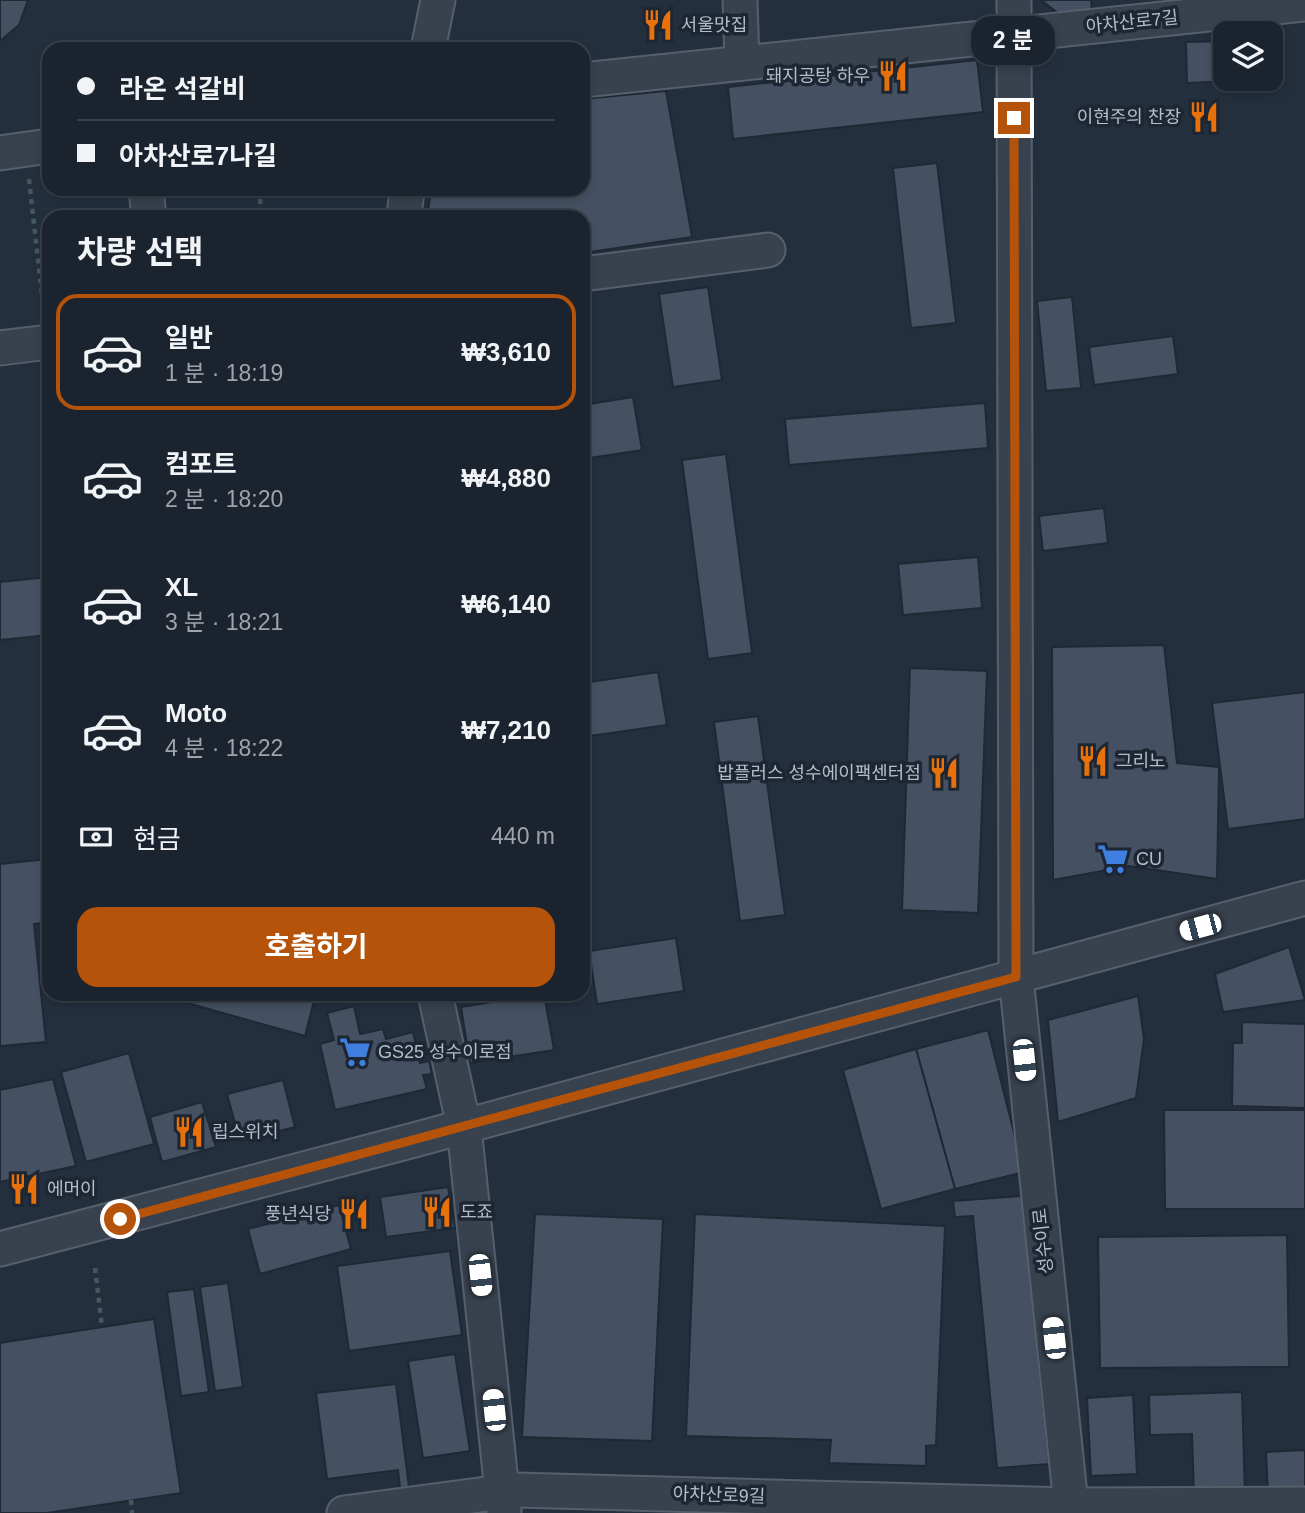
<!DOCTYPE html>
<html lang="ko">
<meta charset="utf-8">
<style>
:root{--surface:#1b232e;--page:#242b36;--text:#f1f3f6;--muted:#a0a4aa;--line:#39404a;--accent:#b45309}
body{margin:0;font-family:Arial,"Noto Sans KR",sans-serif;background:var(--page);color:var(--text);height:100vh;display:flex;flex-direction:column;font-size:26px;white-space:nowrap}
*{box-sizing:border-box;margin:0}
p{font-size:23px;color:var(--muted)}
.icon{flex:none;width:38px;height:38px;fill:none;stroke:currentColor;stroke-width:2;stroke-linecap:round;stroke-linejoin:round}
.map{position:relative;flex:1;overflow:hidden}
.side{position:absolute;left:42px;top:210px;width:548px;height:791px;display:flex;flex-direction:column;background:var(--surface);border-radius:21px;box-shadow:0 4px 10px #0003,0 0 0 2px var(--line)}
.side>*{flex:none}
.top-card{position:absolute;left:42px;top:42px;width:548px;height:154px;border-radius:21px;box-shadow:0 4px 10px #0003,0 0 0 2px var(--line);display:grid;align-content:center;height:154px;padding:0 35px;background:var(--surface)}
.fabs{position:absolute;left:1213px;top:21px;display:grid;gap:14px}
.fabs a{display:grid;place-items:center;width:70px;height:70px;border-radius:14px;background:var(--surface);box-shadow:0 4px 10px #0003,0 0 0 2px var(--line);font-size:35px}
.end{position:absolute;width:32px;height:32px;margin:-16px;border:9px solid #b45309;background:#fff;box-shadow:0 0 0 4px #fff}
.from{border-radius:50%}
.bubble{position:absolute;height:49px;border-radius:21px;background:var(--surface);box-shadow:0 4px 10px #0003,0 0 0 2px var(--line);font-size:23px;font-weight:700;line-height:49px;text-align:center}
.car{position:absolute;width:21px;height:42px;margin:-21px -10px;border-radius:9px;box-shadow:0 0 5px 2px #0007;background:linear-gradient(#fff 24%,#345 0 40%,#fff 0 76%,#345 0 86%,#fff 0)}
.top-card b{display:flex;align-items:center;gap:24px;height:66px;font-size:26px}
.top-card b+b{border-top:2px solid var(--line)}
.top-card i{width:18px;height:18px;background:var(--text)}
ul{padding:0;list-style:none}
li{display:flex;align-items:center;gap:21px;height:116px;margin:0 14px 10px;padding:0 21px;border:4px solid transparent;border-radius:21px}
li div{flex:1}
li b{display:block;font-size:26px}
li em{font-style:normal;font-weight:700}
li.current{border-color:var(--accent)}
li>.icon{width:63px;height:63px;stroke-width:1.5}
h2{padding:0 35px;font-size:32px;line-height:84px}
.pay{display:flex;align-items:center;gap:18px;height:77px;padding:0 35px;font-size:26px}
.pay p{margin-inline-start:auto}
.cta{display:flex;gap:14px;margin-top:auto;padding:14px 35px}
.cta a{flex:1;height:80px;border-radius:21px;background:var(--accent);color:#fff;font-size:28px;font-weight:700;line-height:80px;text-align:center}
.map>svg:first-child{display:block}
</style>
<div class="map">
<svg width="1305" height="1513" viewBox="0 0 1305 1513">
<rect width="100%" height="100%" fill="#242f3e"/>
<g fill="#455162" stroke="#1f2835" stroke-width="2">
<path d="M0 0H28L19 25 0 41Z"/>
<path d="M1041 0H1091L1092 10 1058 13Z"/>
<path d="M1225 41V79L1237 81 1187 83 1186 42Z"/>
<path d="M977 60 983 112 733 139 728 87Z"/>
<path d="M666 91 692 237 583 253V217H427L431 189H583V99Z"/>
<path d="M937 163 956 323 911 328 893 168Z"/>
<path d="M708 287 722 380 673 387 659 294Z"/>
<path d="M1072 297 1081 388 1046 391 1037 301Z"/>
<path d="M1173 336 1178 374 1094 385 1089 347Z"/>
<path d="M633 397 642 450 583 459V405Z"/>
<path d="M985 403 988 448 789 465 785 419Z"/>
<path d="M726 454 752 653 708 659 682 460Z"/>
<path d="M1104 508 1108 543 1043 551 1039 516Z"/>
<path d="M978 557 982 608 903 615 898 564Z"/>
<path d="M49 577V635L0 640V582Z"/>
<path d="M1164 645 1177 763 1219 767 1217 879 1129 866 1053 880 1052 647Z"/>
<path d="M910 668 987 671 978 913 902 910Z"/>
<path d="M658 672 667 725 583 737V683Z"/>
<path d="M1305 692V819L1228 829 1212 703Z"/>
<path d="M758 716 785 915 740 921 714 722Z"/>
<path d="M49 859V922L34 924 46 1042 0 1046V864Z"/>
<path d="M676 938 684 991 597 1004 589 951Z"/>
<path d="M1289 947 1305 1000 1223 1012 1215 974Z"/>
<path d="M155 994H288L314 1001 305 1036Z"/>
<path d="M544 994 554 1050 470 1063 461 1007Z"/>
<path d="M1138 996 1144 1039 1136 1098 1058 1122 1048 1020Z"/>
<path d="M354 1006 360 1034 383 1029 386 1039 413 1032 420 1063 429 1061 432 1074 423 1075 427 1089 335 1110 320 1044 334 1040 327 1013Z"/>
<path d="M1242 1022 1305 1024V1108L1232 1106 1233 1043H1242Z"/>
<path d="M988 1030 1024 1172 955 1189 916 1049Z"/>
<path d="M916 1049 955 1189 881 1209 843 1070Z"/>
<path d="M129 1053 154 1144 86 1162 61 1072Z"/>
<path d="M53 1079 76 1166 0 1182V1090Z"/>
<path d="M283 1080 295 1127 240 1141 227 1094Z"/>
<path d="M202 1102 216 1147 162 1162 150 1117Z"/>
<path d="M1164 1110H1305V1209H1165Z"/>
<path d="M448 1187 455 1228 386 1237 380 1197Z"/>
<path d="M1022 1196 1049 1464 997 1468 973 1216 955 1217 953 1201Z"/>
<path d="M339 1205 351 1249 260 1274 248 1229Z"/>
<path d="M535 1214 663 1219 652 1441 522 1437Z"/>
<path d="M695 1214 945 1226 936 1445 926 1446V1466L829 1463 831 1440 686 1436Z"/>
<path d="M1287 1235 1289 1367 1100 1368 1098 1237Z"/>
<path d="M450 1251 462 1335 349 1351 337 1266Z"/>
<path d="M228 1283 243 1387 215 1391 200 1287Z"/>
<path d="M194 1289 209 1392 181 1396 167 1292Z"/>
<path d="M154 1319 181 1493 47 1513H0V1343Z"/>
<path d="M455 1354 470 1451 423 1458 408 1361Z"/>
<path d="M396 1384 409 1487 400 1488 398 1470 327 1479 316 1393Z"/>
<path d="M1242 1392 1245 1495 1194 1496 1192 1434 1150 1435 1149 1395Z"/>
<path d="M1133 1395 1137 1474 1091 1476 1087 1398Z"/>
<path d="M1305 1450V1492L1268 1494 1266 1452Z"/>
</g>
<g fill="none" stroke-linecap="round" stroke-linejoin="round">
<defs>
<g id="minor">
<path d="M740 0 742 63"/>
<path d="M1014 0 1016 977 1071 1505"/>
<path d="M428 49 438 0"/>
<path d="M583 80 1305 4"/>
<path d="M0 153 49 146"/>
<path d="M146 189 149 217"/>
<path d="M404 217 407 189"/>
<path d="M583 274 768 250"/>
<path d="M0 348 49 342"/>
<path d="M435 994 464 1127 504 1511"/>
<path d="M0 1249 414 1140 1305 898"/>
<path d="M344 1513 517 1490 1071 1505 1305 1504"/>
</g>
</defs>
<use href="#minor" stroke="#565f6c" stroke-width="37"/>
<g stroke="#44595c" stroke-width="4.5" stroke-dasharray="5 5" stroke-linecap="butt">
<path d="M29 179 44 313"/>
<path d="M259 189 262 217"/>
<path d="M95 1268 102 1327"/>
<path d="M131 1500 132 1513"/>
</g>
<use href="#minor" stroke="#38414e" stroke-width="33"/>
</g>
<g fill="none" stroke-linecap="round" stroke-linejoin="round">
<path stroke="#b45309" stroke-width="9" d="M120 1219 1016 977 1014 118"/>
</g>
<defs>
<symbol id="restaurant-bare" viewBox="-9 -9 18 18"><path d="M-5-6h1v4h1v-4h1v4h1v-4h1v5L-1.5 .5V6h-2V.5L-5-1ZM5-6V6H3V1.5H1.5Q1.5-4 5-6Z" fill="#e8710a" stroke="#1d2633" stroke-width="2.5" paint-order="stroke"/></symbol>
<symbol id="supermarket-bare" viewBox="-9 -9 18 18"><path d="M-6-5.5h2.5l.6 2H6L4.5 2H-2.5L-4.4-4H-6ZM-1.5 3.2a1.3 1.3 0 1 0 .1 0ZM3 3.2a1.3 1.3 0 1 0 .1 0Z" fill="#3f7fe0" stroke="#1d2633" stroke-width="2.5" paint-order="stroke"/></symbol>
</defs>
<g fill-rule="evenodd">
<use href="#restaurant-bare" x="636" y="3" width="44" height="44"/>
<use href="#restaurant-bare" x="871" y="54" width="44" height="44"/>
<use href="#restaurant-bare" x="1182" y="95" width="44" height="44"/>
<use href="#restaurant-bare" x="1071" y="739" width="44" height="44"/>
<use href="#restaurant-bare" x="922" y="751" width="44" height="44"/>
<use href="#supermarket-bare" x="1091" y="837" width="44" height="44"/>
<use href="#supermarket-bare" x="333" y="1030" width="44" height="44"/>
<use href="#restaurant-bare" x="167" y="1110" width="44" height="44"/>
<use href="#restaurant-bare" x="2" y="1167" width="44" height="44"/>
<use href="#restaurant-bare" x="415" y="1190" width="44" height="44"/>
<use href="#restaurant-bare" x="332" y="1192" width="44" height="44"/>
</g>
<g text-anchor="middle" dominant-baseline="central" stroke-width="7" stroke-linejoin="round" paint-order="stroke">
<g font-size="18" fill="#b4bcc9" stroke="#1d2633">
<text transform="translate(1132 22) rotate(-6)">아차산로7길</text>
<text transform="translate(1043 1241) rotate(-96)">성수이로</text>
<text transform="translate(719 1495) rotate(2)">아차산로9길</text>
</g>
<g font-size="18" fill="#b4bcc9" stroke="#1d2633" text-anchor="start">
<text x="681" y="25">서울맛집</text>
<text x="870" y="76" text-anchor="end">돼지공탕 하우</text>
<text x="1181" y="117" text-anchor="end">이현주의 찬장</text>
<text x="1116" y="761">그리노</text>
<text x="921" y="773" text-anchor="end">밥플러스 성수에이팩센터점</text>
<text x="1136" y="859">CU</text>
<text x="378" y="1052">GS25 성수이로점</text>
<text x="212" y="1132">립스위치</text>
<text x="47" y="1189">에머이</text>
<text x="460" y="1212">도죠</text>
<text x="331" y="1214" text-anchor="end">풍년식당</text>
</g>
</g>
</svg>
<div class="fabs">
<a><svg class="icon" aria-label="layers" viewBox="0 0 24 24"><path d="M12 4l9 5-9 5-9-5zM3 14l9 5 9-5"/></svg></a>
</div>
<i class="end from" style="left:120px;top:1219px"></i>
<i class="end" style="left:1014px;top:118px"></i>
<div class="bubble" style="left:971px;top:16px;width:84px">2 분</div>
<i class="car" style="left:1200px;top:927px;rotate:255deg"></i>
<i class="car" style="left:1024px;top:1060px;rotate:174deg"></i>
<i class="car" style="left:480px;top:1275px;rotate:174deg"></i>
<i class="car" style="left:1054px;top:1338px;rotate:354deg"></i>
<i class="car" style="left:494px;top:1410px;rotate:354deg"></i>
<div class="top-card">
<b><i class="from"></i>라온 석갈비</b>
<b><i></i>아차산로7나길</b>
</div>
<section class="side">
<h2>차량 선택</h2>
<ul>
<li class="current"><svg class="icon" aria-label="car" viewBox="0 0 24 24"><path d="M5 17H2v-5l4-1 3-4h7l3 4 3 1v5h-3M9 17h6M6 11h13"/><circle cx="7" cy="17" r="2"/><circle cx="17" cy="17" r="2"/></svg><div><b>일반</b><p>1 분 · 18:19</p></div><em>₩3,610</em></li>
<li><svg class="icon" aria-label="car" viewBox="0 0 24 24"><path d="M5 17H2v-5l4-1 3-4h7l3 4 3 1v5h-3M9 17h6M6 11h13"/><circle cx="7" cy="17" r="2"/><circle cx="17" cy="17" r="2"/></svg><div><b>컴포트</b><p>2 분 · 18:20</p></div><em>₩4,880</em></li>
<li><svg class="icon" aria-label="car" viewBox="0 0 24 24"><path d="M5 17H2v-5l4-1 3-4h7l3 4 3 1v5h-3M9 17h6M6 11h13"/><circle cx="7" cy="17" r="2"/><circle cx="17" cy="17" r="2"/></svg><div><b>XL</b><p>3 분 · 18:21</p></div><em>₩6,140</em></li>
<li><svg class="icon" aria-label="car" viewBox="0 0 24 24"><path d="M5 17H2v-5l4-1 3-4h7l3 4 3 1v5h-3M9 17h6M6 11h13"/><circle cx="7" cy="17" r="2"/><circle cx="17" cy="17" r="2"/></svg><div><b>Moto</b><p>4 분 · 18:22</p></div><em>₩7,210</em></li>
</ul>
<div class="pay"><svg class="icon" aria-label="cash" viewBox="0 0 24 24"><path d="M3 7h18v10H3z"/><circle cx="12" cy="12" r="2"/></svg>현금<p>440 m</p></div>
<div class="cta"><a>호출하기</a></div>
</section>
</div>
